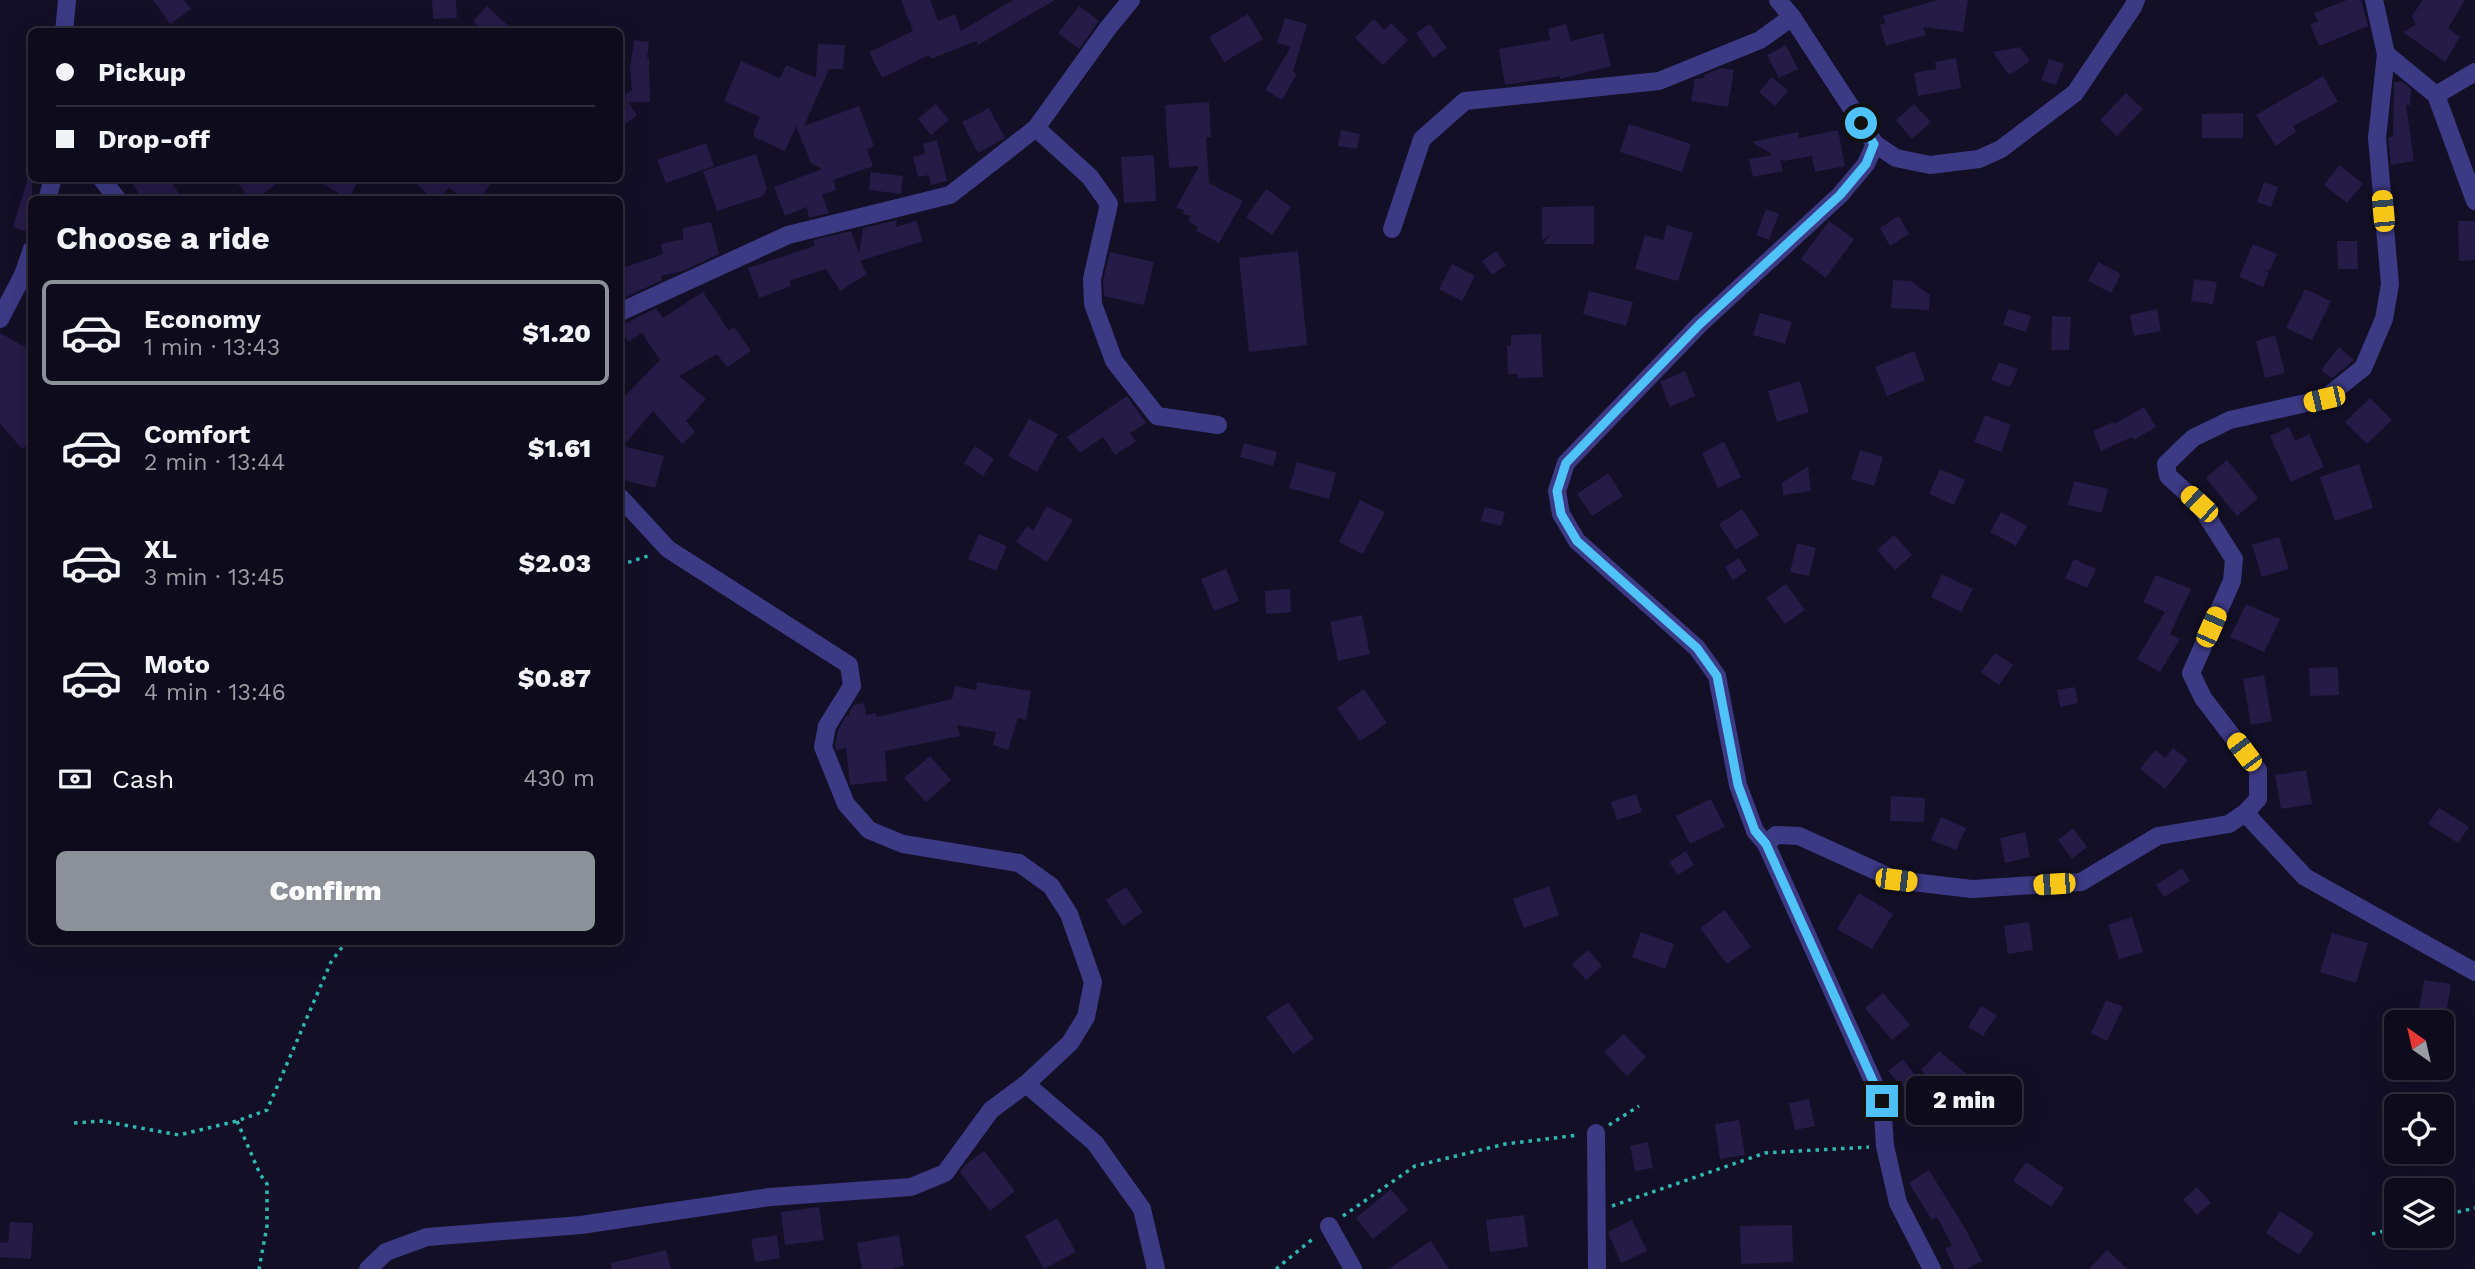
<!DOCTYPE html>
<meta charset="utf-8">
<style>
:root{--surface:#0e0b1c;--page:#1c1929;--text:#f1f3f6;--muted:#9b9ba3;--line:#2e2b3b;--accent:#8c9099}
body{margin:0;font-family:"Work Sans",sans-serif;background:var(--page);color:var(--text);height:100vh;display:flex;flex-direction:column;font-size:26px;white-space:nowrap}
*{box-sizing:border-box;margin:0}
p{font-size:23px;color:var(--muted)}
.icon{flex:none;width:38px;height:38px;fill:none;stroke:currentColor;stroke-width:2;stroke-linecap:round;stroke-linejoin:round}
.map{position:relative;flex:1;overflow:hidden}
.sheet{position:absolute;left:28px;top:196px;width:595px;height:749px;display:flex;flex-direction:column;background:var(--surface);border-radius:10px;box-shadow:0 7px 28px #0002,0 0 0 2px var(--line)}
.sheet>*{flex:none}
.top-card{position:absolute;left:28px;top:28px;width:595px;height:154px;border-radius:10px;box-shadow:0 7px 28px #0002,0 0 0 2px var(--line);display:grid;align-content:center;height:154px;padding:0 28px;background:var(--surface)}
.needle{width:46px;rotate:326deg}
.fabs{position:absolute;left:2384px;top:1010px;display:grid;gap:14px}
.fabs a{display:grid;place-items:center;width:70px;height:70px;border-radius:10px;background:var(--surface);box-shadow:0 7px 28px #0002,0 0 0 2px var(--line);font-size:35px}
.end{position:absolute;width:32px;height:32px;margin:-16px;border:9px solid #4fc3f7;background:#111;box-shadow:0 0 0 4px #111}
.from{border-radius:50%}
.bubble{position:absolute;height:49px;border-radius:10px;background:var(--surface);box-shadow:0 7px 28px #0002,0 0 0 2px var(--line);font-size:23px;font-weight:800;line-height:49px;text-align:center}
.car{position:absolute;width:21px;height:42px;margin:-21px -10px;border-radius:9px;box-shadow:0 0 5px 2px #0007;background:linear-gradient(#f5c518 24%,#345 0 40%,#f5c518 0 76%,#345 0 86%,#f5c518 0)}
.top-card b{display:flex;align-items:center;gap:24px;height:66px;font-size:26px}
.top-card b+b{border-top:2px solid var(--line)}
.top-card i{width:18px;height:18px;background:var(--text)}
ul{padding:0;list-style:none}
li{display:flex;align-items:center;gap:21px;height:105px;margin:0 14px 10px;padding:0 14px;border:4px solid transparent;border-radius:10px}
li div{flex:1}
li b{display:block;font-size:26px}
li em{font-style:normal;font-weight:800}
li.selected{border-color:var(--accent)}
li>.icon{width:63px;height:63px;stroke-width:1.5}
h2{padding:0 28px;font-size:32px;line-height:84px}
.pay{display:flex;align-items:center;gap:18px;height:77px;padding:0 28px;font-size:26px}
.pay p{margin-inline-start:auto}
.button{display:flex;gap:14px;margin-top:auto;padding:14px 28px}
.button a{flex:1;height:80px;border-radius:10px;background:var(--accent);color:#fff;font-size:28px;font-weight:800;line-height:80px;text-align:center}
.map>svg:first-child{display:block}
</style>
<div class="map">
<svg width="2475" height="1269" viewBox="0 0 2475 1269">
<rect width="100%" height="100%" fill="#130f26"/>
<g fill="#241b47">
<path d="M153 0H184L191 9 170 24Z"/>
<path d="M432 0H456L457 18 433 19Z"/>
<path d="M901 0H930L938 21 955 14 961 31 1013 0H1055L978 45 976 41 931 59 929 55 882 78 869 52 913 31Z"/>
<path d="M1937 0H1968L1963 32 1923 27 1926 35 1886 46 1880 25 1886 23 1883 16Z"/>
<path d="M2347 0H2361L2368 26 2319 46 2310 24 2318 21 2314 13Z"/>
<path d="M2423 0H2465L2448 28 2460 37 2445 62 2403 32 2416 25 2412 16Z"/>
<path d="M487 6 515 32H484L473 21Z"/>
<path d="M1079 6 1099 21 1079 49 1058 33Z"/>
<path d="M1248 14 1263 39 1224 62 1209 37Z"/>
<path d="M1285 18 1307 24 1293 72 1297 74 1282 100 1265 90 1291 47 1277 43Z"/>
<path d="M1374 19 1384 30 1391 23 1408 40 1383 65 1355 38Z"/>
<path d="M1430 24 1447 48 1433 58 1416 33Z"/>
<path d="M1566 24 1571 41 1603 33 1611 66 1560 79V76L1505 85 1499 49 1550 40 1548 29Z"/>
<path d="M634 40 649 42 647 58H649L650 102H628L637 115 620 128V91L623 96 632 90 630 69Z"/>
<path d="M818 44 845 45 843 69H829L804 126 859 106 874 146 867 149 873 166 833 180 836 190 822 195 829 213 809 218 807 207 785 216 774 187 822 169 811 163 796 126 785 151 754 137V131L760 117 724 101 741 61 780 78 786 65 816 78Z"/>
<path d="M1786 45 1798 69 1779 78 1767 55Z"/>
<path d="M2020 47 2030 61 2009 75 1993 52Z"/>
<path d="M1956 58 1961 88 1918 96 1914 73 1936 69 1935 62Z"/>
<path d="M2049 59 2064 64 2056 85 2041 80Z"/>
<path d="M1721 68 1734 70 1728 107 1691 101 1695 79 1704 78V75Z"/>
<path d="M2323 76 2338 102 2293 126 2296 132 2276 146 2256 115Z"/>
<path d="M1772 77 1788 91 1775 106 1759 92Z"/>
<path d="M2394 82H2403L2411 89 2410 105H2406L2414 161 2391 165 2388 138 2393 136Z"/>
<path d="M2126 93 2143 109 2117 136 2100 120Z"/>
<path d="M1209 102 1211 137H1206L1209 183 1243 201 1219 243 1196 231 1198 227 1188 221 1191 216 1183 214 1184 210 1176 208 1199 166 1169 168 1165 105Z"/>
<path d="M935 104 949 120 931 135 918 119Z"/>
<path d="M1914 104 1931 122 1912 139 1896 120Z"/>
<path d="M989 108 1005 138 978 153 962 122Z"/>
<path d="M2243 113V138H2202V114Z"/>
<path d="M1629 124 1691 144 1682 172 1620 152Z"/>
<path d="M1341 130 1360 134 1357 149 1338 146Z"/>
<path d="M1838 130 1845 166 1815 172 1812 156 1784 161 1780 159 1783 171 1753 177 1749 159 1773 155 1752 142 1798 132 1799 138Z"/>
<path d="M937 140 947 181 931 185 929 175 918 177 913 157 925 154 923 144Z"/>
<path d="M706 143 714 166 666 183 657 160Z"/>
<path d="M756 154 767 188 763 196 717 211 703 171Z"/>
<path d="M1154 155 1156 201 1124 203 1121 157Z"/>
<path d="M2340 165 2363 184 2347 203 2324 185Z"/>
<path d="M871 172 903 176 901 194 869 190Z"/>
<path d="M28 178H32V222L28 232 13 227Z"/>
<path d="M129 178H169L183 200H143Z"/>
<path d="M234 178H283L256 200H250Z"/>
<path d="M313 178H360L348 199Z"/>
<path d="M411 178H494L480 200H466L449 188 438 200H434Z"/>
<path d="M2264 182 2278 187 2271 207 2257 202Z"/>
<path d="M1266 189 1291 207 1272 235 1246 217Z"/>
<path d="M1594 206V244H1543L1551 234 1542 240V207Z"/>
<path d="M1766 209 1779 214 1769 240 1756 235Z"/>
<path d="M1899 216 1909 234 1890 246 1880 228Z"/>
<path d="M897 220 896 227 916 221 923 241 860 261 867 274 840 291 826 269 789 281 791 286 759 298 748 268 815 246 813 240 851 231 859 253 863 228Z"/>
<path d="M1829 221 1854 239 1826 278 1801 259Z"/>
<path d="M2458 221H2475V260L2459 261Z"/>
<path d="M711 222 719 254 683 271 661 276 662 280 620 300V269L663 254 661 244 683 239V228Z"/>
<path d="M1667 225 1693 233 1678 281 1635 269 1645 235 1663 240Z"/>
<path d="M2337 241H2357L2358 269H2338Z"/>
<path d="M2253 244 2277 254 2270 270 2265 271 2269 272 2263 287 2239 277Z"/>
<path d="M1298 251 1307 345 1249 352 1239 258Z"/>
<path d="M1496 251 1506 265 1492 275 1482 261Z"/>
<path d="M1110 252 1154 262 1144 305 1104 296 1103 280Z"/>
<path d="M2098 262 2121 274 2111 293 2088 281Z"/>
<path d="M1452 264 1475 276 1462 301 1439 289Z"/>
<path d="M2194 279 2217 282 2213 304 2191 301Z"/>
<path d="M1893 280 1911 281 1930 295 1929 310 1891 308Z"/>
<path d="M2305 289 2331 301 2312 340 2286 328Z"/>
<path d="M1589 291 1633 302 1626 326 1583 314Z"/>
<path d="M703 292 729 331 734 327 751 351 727 367 717 354 679 376 706 399 686 421 695 432 682 444 653 411 623 446 664 456 655 488 620 479V401L660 360 642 333 628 342 620 326 656 308 663 318Z"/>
<path d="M2008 309 2031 316 2026 332 2003 325Z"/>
<path d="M2157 309 2161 331 2134 336 2130 315Z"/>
<path d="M1760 313 1792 322 1785 344 1753 335Z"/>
<path d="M2052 316 2071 317 2069 350H2051Z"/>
<path d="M0 333 32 351V441L22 449 0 423Z"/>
<path d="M1541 334 1543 377 1517 378V374H1508L1507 346H1511V335Z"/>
<path d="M2275 335 2285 373 2265 378 2256 341Z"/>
<path d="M2339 347 2354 360 2332 378 2321 370Z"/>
<path d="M1914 351 1925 380 1887 396 1875 367Z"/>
<path d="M1999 362 2018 369 2010 387 1991 380Z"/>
<path d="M1685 371 1695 396 1670 407 1660 382Z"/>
<path d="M1800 381 1809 412 1777 422 1768 391Z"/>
<path d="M1127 396 1146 423 1130 433 1136 441 1115 455 1103 437 1080 453 1067 437Z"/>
<path d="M2370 398 2392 420 2367 444 2345 422Z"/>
<path d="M2144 407 2156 427 2134 440 2132 437 2101 451 2093 431 2113 422 2114 424Z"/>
<path d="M1985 415 2011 425 2001 452 1974 442Z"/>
<path d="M1029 419 1058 434 1037 472 1008 456Z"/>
<path d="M2289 427 2295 441 2309 434 2324 467 2291 482 2270 436Z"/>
<path d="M1724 442 1741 477 1718 488 1702 453Z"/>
<path d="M1244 443 1277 452 1273 466 1240 457Z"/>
<path d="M975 446 994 459 983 476 964 463Z"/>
<path d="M1860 450 1883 457 1874 486 1851 479Z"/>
<path d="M2227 460 2258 498 2237 516 2206 478Z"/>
<path d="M1297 462 1336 473 1329 499 1289 488Z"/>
<path d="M2359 464 2373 508 2335 521 2320 477Z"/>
<path d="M1808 466 1811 491 1783 495 1782 483Z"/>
<path d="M1940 469 1965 480 1954 505 1929 494Z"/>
<path d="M1608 473 1623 496 1592 516 1577 494Z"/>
<path d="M2074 481 2108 489 2102 513 2068 505Z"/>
<path d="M1360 500 1385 512 1363 554 1339 542Z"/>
<path d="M1047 506 1073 520 1047 562 1016 542 1027 526 1033 531Z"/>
<path d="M1485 507 1505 512 1501 526 1481 521Z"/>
<path d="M1742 509 1759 535 1736 550 1719 524Z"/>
<path d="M2001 512 2027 526 2016 546 1990 532Z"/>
<path d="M979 534 1007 546 996 571 968 559Z"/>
<path d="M1894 535 1912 555 1895 570 1877 550Z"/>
<path d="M2279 537 2289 569 2262 577 2252 545Z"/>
<path d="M1797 543 1816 548 1809 576 1790 572Z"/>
<path d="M1739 558 1747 571 1733 580 1725 567Z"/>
<path d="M2074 559 2096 569 2087 588 2065 578Z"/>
<path d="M1226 569 1239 601 1214 611 1201 579Z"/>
<path d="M1942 574 1973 589 1961 612 1931 597Z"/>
<path d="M2156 575 2191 589 2170 634 2180 639 2160 672 2137 659 2165 612 2143 602Z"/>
<path d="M1786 584 1805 610 1785 624 1766 598Z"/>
<path d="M1290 589 1291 612 1266 614 1265 591Z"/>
<path d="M2246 604 2280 619 2264 652 2230 637Z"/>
<path d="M1362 615 1370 654 1338 661 1330 622Z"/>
<path d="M1995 653 2013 665 1999 685 1981 672Z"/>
<path d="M2338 667 2339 695 2310 696 2309 668Z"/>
<path d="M2264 675 2272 721 2251 725 2243 679Z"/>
<path d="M977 682 1031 691 1026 720 1018 718 1008 750 993 745 996 732 957 725 960 736 885 751 887 781 850 785 846 748 836 750 835 746 838 730 846 716H850L849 712 854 705 864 703 866 715 876 713 877 717 952 699 955 686 976 690Z"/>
<path d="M2075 687 2078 703 2060 707 2057 690Z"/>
<path d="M1364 689 1387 723 1360 741 1337 708Z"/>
<path d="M2173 748 2188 760 2165 789 2140 769 2155 750 2165 758Z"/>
<path d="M930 756 951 780 926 802 904 778Z"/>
<path d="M2306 770 2312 804 2281 809 2275 775Z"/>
<path d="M1636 794 1642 812 1617 820 1611 802Z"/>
<path d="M1891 796 1925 798 1924 822 1890 821Z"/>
<path d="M1711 799 1725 827 1690 844 1676 816Z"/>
<path d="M2439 808 2469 827 2458 843 2428 824Z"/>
<path d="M1941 817 1966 828 1956 850 1931 840Z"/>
<path d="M2073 828 2087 847 2072 859 2058 840Z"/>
<path d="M2025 832 2030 857 2005 863 2000 838Z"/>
<path d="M1686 851 1694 865 1678 875 1669 862Z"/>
<path d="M2182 868 2190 881 2164 897 2156 885Z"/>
<path d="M1549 886 1559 915 1524 928 1513 899Z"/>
<path d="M1126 887 1143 912 1123 926 1106 900Z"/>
<path d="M1859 893 1893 914 1872 949 1837 929Z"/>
<path d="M1725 910 1751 947 1727 964 1700 928Z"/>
<path d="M2132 917 2143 952 2119 959 2108 925Z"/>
<path d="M2029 922 2033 950 2008 954 2004 926Z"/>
<path d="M1641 932 1674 944 1665 969 1632 957Z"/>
<path d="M2332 933 2368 943 2356 983 2320 972Z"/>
<path d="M1588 950 1602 966 1586 980 1572 964Z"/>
<path d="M2424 980 2451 984 2446 1014 2419 1010Z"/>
<path d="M1883 993 1910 1025 1892 1040 1865 1008Z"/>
<path d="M2106 1000 2123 1007 2107 1041 2091 1033Z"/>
<path d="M1288 1002 1314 1039 1293 1054 1266 1017Z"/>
<path d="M1981 1006 1997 1015 1983 1036 1968 1027Z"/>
<path d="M1624 1034 1646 1057 1627 1076 1604 1052Z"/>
<path d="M1939 1051 1973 1079 1953 1100 1921 1070Z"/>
<path d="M1903 1059 1916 1076 1902 1087 1888 1071Z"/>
<path d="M1809 1099 1815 1126 1795 1130 1789 1103Z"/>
<path d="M1739 1120 1745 1155 1720 1159 1715 1124Z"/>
<path d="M1648 1142 1653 1168 1635 1171 1630 1146Z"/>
<path d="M984 1151 1015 1191 990 1211 960 1172 965 1165Z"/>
<path d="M2026 1162 2064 1188 2051 1207 2013 1181Z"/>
<path d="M1929 1170 1966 1230 1982 1261 1966 1269H1955L1945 1249 1952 1245 1937 1217 1932 1220 1909 1183Z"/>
<path d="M2197 1187 2211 1203 2197 1215 2183 1200Z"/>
<path d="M1391 1189 1408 1210 1373 1239 1356 1218Z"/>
<path d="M819 1207 824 1240 785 1245 781 1212Z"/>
<path d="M2280 1211 2314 1233 2299 1255 2266 1233Z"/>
<path d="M1524 1215 1528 1247 1490 1252 1486 1220Z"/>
<path d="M1057 1218 1076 1252 1044 1269 1025 1236Z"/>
<path d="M1632 1220 1647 1251 1621 1263 1608 1232Z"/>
<path d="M10 1222 33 1223 31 1259 0 1257V1242L8 1243Z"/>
<path d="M1792 1225 1793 1262 1741 1264 1740 1226Z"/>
<path d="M777 1235 780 1258 755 1262 751 1239Z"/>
<path d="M899 1235 904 1266 891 1269H862L857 1243Z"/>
<path d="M1431 1241 1449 1269H1388Z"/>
<path d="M666 1250 671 1269H612L611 1263Z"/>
<path d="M2107 1250 2128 1269H2089Z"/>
</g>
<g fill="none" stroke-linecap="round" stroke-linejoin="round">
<g stroke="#2fb8b0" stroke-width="3.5" stroke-dasharray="3.5 5" stroke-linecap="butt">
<path d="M620 565 651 555"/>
<path d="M237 1121 260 1174 267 1184V1226L259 1269"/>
<path d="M74 1123 102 1121 179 1135 237 1121 267 1110 331 962 346 942"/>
<path d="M1609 1125 1639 1106"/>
<path d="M1612 1206 1765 1153 1869 1147"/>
<path d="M1343 1216 1415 1166 1505 1144 1579 1135"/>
<path d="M2441 1216 2475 1208"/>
<path d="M2372 1234 2396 1228"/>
<path d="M1276 1269 1315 1237"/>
</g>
<g stroke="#3d3a85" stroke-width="18">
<path d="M64 32 67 0"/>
<path d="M2386 54 2436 95 2475 201"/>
<path d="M2436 95 2475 72"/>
<path d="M1036 128 1090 177 1109 204 1092 279 1093 304 1114 361 1157 416 1218 425"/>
<path d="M1875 144 1896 158 1930 165 1979 159 2001 149 2075 93 2133 7 2136 0"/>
<path d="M101 178 118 200"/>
<path d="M47 200 53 178"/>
<path d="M1392 229 1422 139 1465 101 1659 81 1760 40 1792 17"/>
<path d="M620 312 788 235 950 195 1036 128 1108 28 1131 0"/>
<path d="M0 319 23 275 32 249"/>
<path d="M2245 813 2305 877 2475 972"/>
<path d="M1766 844 1755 831 1738 785 1717 676 1697 648 1577 541 1561 514 1557 491 1566 463 1700 324 1840 195 1866 164 1875 144 1792 17 1778 0"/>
<path d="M1026 1084 1095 1143 1142 1209 1156 1269"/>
<path d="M1596 1133 1597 1269"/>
<path d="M1329 1226 1353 1269"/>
<path d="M368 1269 386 1252 427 1237 581 1225 770 1197 911 1187 945 1173 991 1110 1026 1084 1070 1043 1086 1017 1093 982 1069 914 1051 886 1019 863 903 844 869 830 846 804 823 747 827 726 852 686 849 665 668 549 620 497"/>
<path d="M1932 1269 1898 1203 1885 1146 1882 1101 1766 844 1776 835 1799 836 1896 880 1972 889 2081 882 2158 836 2229 824 2245 813 2258 799V770L2203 698 2191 673 2232 581 2234 559 2199 504 2168 476 2166 464 2193 438 2230 420 2324 399 2363 368 2384 319 2390 284 2377 138 2386 54 2374 0"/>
</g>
</g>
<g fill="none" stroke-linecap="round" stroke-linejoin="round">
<path stroke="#4fc3f7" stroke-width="9" d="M1861 123 1874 144 1866 164 1840 195 1700 324 1566 463 1557 491 1561 514 1577 541 1697 648 1717 676 1738 785 1755 831 1766 844 1882 1101"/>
</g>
</svg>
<div class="fabs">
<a><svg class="needle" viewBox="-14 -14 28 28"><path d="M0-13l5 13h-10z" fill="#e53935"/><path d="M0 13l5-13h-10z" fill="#9b9ba3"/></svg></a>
<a><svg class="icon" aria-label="locate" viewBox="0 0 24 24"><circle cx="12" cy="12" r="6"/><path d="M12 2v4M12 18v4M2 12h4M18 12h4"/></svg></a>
<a><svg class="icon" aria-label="layers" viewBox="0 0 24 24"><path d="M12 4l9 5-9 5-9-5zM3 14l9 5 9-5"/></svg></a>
</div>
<i class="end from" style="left:1861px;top:123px"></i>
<i class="end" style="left:1882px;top:1101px"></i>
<div class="bubble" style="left:1906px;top:1076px;width:116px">2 min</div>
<i class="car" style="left:2383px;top:211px;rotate:355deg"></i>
<i class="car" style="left:2324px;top:399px;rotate:257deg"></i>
<i class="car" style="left:2199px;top:504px;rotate:313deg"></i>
<i class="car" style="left:2211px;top:627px;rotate:24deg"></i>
<i class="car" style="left:2244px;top:752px;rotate:323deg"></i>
<i class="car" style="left:1896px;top:880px;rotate:97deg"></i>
<i class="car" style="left:2054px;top:884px;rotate:266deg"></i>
<div class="top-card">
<b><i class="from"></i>Pickup</b>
<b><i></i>Drop-off</b>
</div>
<section class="sheet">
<h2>Choose a ride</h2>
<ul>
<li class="selected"><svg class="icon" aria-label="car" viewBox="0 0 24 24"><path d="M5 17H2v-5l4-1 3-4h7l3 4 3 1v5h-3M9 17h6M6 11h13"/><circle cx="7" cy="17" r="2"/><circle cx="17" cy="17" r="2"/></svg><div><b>Economy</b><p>1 min · 13:43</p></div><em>$1.20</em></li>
<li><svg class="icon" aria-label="car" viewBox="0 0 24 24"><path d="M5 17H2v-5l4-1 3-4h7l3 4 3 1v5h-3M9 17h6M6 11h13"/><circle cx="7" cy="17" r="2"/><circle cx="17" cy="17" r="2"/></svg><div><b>Comfort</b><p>2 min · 13:44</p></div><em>$1.61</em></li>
<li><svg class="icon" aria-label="car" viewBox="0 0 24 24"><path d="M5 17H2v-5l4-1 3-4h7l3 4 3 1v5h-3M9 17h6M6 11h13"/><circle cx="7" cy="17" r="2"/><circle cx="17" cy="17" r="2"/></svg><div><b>XL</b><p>3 min · 13:45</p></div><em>$2.03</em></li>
<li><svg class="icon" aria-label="car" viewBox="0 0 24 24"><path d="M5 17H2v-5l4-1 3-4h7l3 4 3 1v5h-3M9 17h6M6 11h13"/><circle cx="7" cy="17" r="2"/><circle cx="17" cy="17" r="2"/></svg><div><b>Moto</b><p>4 min · 13:46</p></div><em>$0.87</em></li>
</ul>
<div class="pay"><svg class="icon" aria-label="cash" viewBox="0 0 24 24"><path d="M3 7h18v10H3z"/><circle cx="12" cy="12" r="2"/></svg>Cash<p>430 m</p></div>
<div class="button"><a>Confirm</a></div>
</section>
</div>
